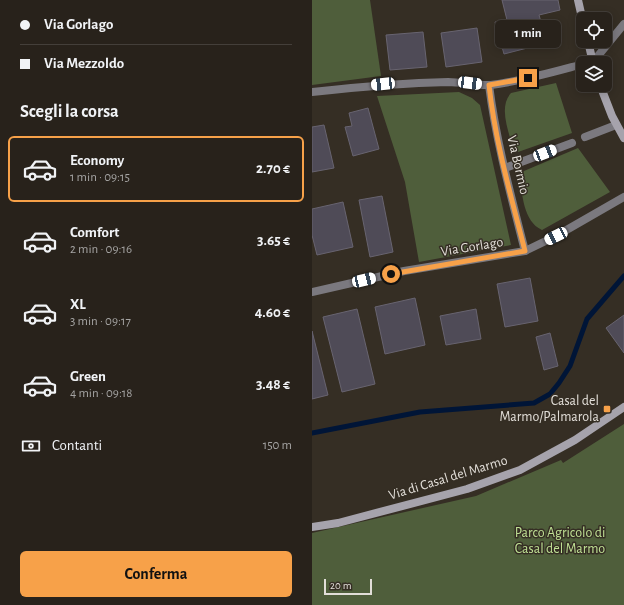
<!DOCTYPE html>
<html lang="it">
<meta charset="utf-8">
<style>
:root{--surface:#28221b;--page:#302a24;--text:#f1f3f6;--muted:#a5a4a3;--line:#443f3a;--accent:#f7a149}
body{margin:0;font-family:"Alegreya Sans",sans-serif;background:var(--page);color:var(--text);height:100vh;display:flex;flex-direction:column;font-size:15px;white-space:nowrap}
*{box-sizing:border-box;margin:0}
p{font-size:13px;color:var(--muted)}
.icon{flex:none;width:22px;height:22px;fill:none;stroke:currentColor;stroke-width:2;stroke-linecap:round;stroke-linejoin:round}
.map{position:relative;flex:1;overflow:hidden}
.drawer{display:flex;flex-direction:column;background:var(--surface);width:312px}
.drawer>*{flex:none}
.banner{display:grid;align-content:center;height:88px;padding:0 20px;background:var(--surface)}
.fabs{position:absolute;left:264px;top:12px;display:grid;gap:8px}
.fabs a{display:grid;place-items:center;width:36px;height:36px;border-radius:6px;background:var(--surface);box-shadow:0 2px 10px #0003,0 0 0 1px var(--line);font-size:20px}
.scale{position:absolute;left:12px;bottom:10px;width:48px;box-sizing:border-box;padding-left:4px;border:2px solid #e2ded8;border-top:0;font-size:11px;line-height:14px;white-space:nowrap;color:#e2ded8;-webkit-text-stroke:3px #352e24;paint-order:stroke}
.end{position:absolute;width:18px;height:18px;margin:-9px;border:5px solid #f7a149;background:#111;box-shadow:0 0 0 2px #111}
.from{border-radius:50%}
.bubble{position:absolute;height:28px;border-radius:6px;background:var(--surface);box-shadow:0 2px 10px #0003,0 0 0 1px var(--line);font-size:13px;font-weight:600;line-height:28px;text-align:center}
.car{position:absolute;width:12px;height:24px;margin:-12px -6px;border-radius:5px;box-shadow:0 0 3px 1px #0007;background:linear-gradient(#fff 24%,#345 0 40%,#fff 0 76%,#345 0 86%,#fff 0)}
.banner b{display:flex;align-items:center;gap:14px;height:38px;font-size:15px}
.banner b+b{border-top:1px solid var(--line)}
.banner i{width:10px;height:10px;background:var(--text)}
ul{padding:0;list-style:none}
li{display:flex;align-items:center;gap:12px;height:66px;margin:0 8px 6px;padding:0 12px;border:2px solid transparent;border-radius:6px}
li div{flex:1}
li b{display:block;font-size:15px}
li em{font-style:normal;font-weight:600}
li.active{border-color:var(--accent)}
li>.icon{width:36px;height:36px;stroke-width:1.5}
h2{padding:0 20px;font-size:18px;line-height:48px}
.pay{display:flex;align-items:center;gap:10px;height:44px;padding:0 20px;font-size:15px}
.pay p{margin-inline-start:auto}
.primary-button{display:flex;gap:8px;margin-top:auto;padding:8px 20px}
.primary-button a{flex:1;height:46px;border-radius:6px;background:var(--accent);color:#111;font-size:16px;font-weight:600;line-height:46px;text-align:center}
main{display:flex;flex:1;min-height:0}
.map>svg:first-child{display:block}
</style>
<main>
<section class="drawer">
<div class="banner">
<b><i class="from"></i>Via Gorlago</b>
<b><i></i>Via Mezzoldo</b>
</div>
<h2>Scegli la corsa</h2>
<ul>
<li class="active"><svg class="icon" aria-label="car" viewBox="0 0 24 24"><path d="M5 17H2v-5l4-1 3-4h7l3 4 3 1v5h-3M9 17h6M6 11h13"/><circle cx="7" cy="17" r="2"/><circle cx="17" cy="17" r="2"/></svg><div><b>Economy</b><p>1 min · 09:15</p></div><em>2.70 €</em></li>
<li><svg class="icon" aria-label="car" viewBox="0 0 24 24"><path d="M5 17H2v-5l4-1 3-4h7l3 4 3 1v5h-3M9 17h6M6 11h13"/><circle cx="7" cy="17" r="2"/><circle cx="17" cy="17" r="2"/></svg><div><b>Comfort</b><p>2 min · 09:16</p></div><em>3.65 €</em></li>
<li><svg class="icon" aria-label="car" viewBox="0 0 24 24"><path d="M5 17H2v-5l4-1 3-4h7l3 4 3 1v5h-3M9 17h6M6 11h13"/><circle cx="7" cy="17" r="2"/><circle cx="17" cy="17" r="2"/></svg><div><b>XL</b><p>3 min · 09:17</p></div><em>4.60 €</em></li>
<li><svg class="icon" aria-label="car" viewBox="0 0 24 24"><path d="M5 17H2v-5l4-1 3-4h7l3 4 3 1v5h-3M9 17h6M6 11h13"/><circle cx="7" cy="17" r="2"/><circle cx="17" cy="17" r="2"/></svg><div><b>Green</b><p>4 min · 09:18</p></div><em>3.48 €</em></li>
</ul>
<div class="pay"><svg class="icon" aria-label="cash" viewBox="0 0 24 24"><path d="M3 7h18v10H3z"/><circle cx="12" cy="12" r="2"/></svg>Contanti<p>150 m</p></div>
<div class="primary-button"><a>Conferma</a></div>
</section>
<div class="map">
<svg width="312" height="605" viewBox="0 0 312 605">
<rect width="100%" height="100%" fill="#352e24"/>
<g fill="#4f5e3b">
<path d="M0 0H58L69 76 0 85Z"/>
<path d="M244 83 260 133 206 152 201 148C197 132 186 107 199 93Z"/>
<path d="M147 92 160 98 168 105 199 245 107 262 93 182 65 96Z"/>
<path d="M266 148 298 192 230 230C211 221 211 195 207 177L212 171Z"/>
<path d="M312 424V605H0V533L164 496 249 460 251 463Z"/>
</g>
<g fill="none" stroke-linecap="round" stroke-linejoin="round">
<path stroke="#001537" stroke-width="5" d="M0 433 108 412 222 403 238 394 247 383 258 366 275 319 312 276"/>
</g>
<g fill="#4f4b57" stroke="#686470">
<path d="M190 0H246L248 10 227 15 235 43 192 54 183 22 195 20Z"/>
<path d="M165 28 170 62 134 67 129 33Z"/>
<path d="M111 32 115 67 78 70 74 35Z"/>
<path d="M56 108 67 149 41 156 33 127 40 126 37 113Z"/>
<path d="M12 125 22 168 0 172V127Z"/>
<path d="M70 196 81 252 58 257 47 200Z"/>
<path d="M31 202 41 247 5 255 0 235V209Z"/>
<path d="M218 278 226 321 193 327 185 284Z"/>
<path d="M103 298 113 345 73 354 63 307Z"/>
<path d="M45 309 63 384 30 392 11 317Z"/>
<path d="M164 309 169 339 134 345 128 316Z"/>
<path d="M312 315V353L294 328Z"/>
<path d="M0 331 16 395 0 399Z"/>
<path d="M238 333 246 366 232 370 224 337Z"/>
</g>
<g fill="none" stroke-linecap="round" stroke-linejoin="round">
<g stroke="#7b797f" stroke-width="8">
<path d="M273 137 304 125"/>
<path d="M193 168 260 143"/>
</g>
<g stroke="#7b797f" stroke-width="8">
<path d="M277 63 281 62 312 24"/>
<path d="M177 85C184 141 199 196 213 251"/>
<path d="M0 92C46 87 91 83 136 82 150 82 165 86 179 85 210 81 241 72 271 64"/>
<path d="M0 292 92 271 213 251 244 236 312 197"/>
</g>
<g stroke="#a6a3ac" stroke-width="8">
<path d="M266 0 271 22"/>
<path d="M276 41 281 63"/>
<path d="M288 85 300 116 312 138"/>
<path d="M0 527 26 523 155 489 208 470 263 440 312 407"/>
</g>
</g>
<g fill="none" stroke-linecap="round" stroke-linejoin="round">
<path stroke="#f7a149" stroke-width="5" d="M79 274 213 251C199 196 183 141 177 85L216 78"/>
</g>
<rect fill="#f7a149" stroke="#352e24" stroke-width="1.5" x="291" y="405" width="8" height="8" rx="2"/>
<g text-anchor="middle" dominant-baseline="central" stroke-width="3" stroke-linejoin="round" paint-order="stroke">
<g font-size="14" fill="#e2ded8" stroke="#352e24">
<text transform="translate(206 165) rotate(77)">Via Bormio</text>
<text transform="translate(160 247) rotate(-9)">Via Gorlago</text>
<text transform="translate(136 478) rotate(-17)">Via di Casal del Marmo</text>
</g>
<g font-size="14" fill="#e2ded8" stroke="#352e24" text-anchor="end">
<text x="287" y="401">Casal del<tspan x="287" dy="16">Marmo/Palmarola</tspan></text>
</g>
<g font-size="14" fill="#bfe094" stroke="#352e24">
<text x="248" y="533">Parco Agricolo di<tspan x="248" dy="16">Casal del Marmo</tspan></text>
</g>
</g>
</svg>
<div class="fabs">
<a><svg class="icon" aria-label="locate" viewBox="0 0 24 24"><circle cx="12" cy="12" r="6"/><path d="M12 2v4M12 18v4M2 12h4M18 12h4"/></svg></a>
<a><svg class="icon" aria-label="layers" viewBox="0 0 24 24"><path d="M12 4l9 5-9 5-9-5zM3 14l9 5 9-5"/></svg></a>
</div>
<div class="scale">20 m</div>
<i class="end from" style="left:79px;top:274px"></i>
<i class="end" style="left:216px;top:78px"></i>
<div class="bubble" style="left:183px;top:20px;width:66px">1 min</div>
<i class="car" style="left:158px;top:83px;rotate:97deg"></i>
<i class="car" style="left:71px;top:84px;rotate:264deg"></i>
<i class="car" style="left:233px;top:153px;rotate:69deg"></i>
<i class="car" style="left:244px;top:236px;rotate:244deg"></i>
<i class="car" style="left:52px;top:280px;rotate:77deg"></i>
</div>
</main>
